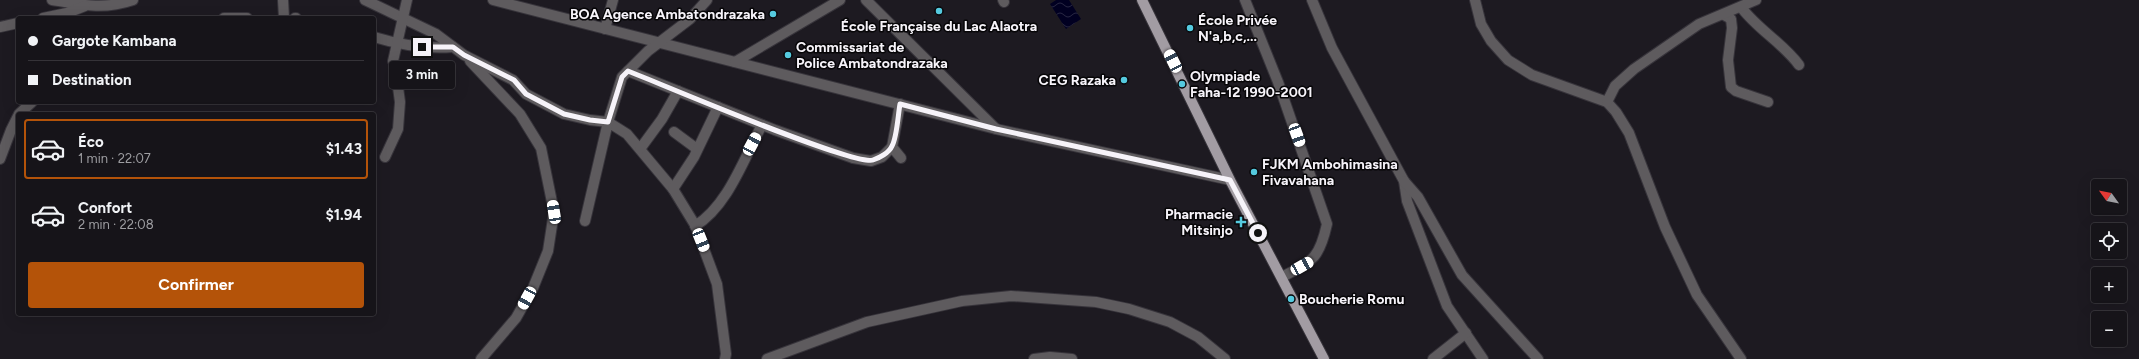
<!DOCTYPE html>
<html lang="fr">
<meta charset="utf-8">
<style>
:root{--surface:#161419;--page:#232126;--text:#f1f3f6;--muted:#9e9ea2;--line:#353338;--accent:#b45309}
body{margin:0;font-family:Figtree,sans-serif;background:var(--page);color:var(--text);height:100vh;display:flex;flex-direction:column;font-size:15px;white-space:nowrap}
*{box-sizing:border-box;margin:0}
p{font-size:13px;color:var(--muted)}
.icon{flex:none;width:22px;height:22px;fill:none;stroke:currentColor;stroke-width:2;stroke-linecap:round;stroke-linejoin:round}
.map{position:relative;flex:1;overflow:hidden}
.drawer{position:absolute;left:16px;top:112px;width:360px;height:204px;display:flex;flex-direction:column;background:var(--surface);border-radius:4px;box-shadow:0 4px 16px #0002,0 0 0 1px var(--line)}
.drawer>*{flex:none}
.hud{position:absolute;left:16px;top:16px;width:360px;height:88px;border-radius:4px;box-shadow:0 4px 16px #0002,0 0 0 1px var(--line);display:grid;align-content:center;height:88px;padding:0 12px;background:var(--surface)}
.needle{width:26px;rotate:303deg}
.buttons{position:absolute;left:2091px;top:179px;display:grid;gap:8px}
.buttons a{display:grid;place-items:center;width:36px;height:36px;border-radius:4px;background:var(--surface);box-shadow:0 4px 16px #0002,0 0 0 1px var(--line);font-size:20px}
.end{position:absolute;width:18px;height:18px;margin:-9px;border:5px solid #f6f3f9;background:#111;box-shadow:0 0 0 2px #111}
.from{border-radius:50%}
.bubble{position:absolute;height:28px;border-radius:4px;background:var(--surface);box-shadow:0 4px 16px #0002,0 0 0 1px var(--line);font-size:13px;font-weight:700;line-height:28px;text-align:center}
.car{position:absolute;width:12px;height:24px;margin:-12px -6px;border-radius:5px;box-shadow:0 0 3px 1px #0007;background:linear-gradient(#fff 24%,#345 0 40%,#fff 0 76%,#345 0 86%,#fff 0)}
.hud b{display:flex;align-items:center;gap:14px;height:38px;font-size:15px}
.hud b+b{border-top:1px solid var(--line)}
.hud i{width:10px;height:10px;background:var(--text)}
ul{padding:7px 0 0;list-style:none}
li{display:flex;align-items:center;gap:12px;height:60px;margin:0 8px 6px;padding:0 4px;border:2px solid transparent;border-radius:4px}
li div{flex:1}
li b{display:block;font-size:15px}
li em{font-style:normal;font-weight:700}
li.on{border-color:var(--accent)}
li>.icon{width:36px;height:36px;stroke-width:1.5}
.button{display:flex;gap:8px;margin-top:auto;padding:8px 12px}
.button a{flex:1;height:46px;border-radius:4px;background:var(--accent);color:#fff;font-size:16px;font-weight:700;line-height:46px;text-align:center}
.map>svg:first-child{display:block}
</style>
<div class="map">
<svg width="2139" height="359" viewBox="0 0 2139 359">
<defs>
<pattern id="water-waves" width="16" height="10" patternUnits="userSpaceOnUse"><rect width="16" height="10" fill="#010021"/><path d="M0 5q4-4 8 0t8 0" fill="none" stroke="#272642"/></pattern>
</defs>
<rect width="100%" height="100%" fill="#1d1a21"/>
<path fill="url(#water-waves)" d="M1056 0H1069L1081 19 1066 29 1050 4Z"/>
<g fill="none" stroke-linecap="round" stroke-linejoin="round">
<defs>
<g id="minor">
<path d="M52 0C82 5 104 10 133 0"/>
<path d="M283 0 284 18"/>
<path d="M365 0 436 34 464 55 513 80 526 94 564 114 590 120 608 122 627 134 673 189 695 225 717 284 726 354 725 359"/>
<path d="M493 0 996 129 1230 180"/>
<path d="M866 0 996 129"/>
<path d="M1003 0 1004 2"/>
<path d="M1245 0 1278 82 1327 224C1319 260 1312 261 1282 277"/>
<path d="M1312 0 1332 48 1404 181 1407 201 1447 306 1483 359"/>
<path d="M1475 0 1481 24 1491 41 1508 60 1532 75 1607 102 1616 112 1629 133 1665 227 1697 295 1741 359"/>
<path d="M1741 7C1757 29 1783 43 1799 65"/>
<path d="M1724 15 1731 19 1732 28 1728 60 1731 87 1736 91 1768 102"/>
<path d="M43 18 67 13 85 6"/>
<path d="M224 18H247"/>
<path d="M295 18H296"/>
<path d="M0 27 18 23"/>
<path d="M605 29 613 0"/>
<path d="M374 37C400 45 426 49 453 47"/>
<path d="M470 61 520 114 541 148 554 212 548 251 533 288 516 318 481 359"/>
<path d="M735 62 840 0"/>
<path d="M628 71 775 130 853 158 871 161 882 157 892 147"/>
<path d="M1607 102 1615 86 1634 69 1699 24 1756 0"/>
<path d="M900 104 892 147 901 158"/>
<path d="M19 114 32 102"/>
<path d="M674 132 697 149"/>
<path d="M640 149 662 119 678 91"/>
<path d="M385 157 398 129 400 102 395 65 393 61 407 0"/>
<path d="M0 159 11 130 18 116"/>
<path d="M1404 181 1418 197 1462 275 1538 359"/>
<path d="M673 189 694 157 718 107"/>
<path d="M585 221 608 122 622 77 648 51 690 19 707 0"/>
<path d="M695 226C728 206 744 158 762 125"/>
<path d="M767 359 867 322 962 301 1011 296 1096 302 1129 309 1170 322 1198 337 1225 359"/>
<path d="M1034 359 1050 357 1072 359"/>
<path d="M1433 359 1466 333"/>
</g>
<path id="major" d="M1142 0 1230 180 1324 359"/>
</defs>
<use href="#minor" stroke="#37343b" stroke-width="12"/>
<use href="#major" stroke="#37343b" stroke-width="12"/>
<use href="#minor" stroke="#5e5b5e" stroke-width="10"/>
<use href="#major" stroke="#a29ca3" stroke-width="10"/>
</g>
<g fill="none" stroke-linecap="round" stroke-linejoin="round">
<path stroke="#f6f3f9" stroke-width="5" d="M422 47H453L464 55 514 80 526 94 564 114 590 120 608 122 622 77 628 71C659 83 855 167 873 160 879 158 889 153 892 146 897 137 898 115 900 104L996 129 1230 180 1258 233"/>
</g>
<g fill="#55cadf" stroke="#070608" stroke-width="1.5">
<circle cx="939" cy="11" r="4"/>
<circle cx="773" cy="14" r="4"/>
<circle cx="1190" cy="28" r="4"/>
<circle cx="788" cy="55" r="4"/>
<circle cx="1124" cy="80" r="4"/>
<circle cx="1182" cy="84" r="4"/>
<circle cx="1254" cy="172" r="4"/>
<path d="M1239 216h4v4h4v4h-4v4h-4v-4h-4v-4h4z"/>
<circle cx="1291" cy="299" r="4"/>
</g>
<g text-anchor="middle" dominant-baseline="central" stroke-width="3" stroke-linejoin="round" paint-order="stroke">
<g font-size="14" font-weight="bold" fill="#f6f3f9" stroke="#070608" text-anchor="start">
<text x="765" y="14" text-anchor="end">BOA Agence Ambatondrazaka</text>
<text x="1198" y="20">École Privée<tspan x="1198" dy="16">N'a,b,c,...</tspan></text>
<text x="939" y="26" text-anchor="middle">École Française du Lac Alaotra</text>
<text x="796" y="47">Commissariat de<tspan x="796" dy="16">Police Ambatondrazaka</tspan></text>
<text x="1190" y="76">Olympiade<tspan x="1190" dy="16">Faha-12 1990-2001</tspan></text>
<text x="1116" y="80" text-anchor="end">CEG Razaka</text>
<text x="1262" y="164">FJKM Ambohimasina<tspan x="1262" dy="16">Fivavahana</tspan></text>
<text x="1233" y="214" text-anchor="end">Pharmacie<tspan x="1233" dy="16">Mitsinjo</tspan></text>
<text x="1299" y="299">Boucherie Romu</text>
</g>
</g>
</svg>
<div class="buttons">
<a><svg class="needle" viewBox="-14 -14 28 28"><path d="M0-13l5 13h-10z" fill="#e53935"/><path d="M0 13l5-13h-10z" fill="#9e9ea2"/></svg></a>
<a><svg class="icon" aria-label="locate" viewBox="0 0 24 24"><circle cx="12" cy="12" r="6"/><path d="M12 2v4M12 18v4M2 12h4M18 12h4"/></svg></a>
<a>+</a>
<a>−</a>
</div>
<i class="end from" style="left:1258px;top:233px"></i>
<i class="end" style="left:422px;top:47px"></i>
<div class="bubble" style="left:389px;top:61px;width:66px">3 min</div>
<i class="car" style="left:1173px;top:61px;rotate:333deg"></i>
<i class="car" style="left:1297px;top:135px;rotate:160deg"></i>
<i class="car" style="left:752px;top:144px;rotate:28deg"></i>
<i class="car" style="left:554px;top:212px;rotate:351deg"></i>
<i class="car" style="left:701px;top:240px;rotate:158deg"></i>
<i class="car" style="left:1302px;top:266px;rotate:61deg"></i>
<i class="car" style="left:527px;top:298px;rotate:209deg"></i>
<div class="hud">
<b><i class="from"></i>Gargote Kambana</b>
<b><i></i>Destination</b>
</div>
<section class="drawer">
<ul>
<li class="on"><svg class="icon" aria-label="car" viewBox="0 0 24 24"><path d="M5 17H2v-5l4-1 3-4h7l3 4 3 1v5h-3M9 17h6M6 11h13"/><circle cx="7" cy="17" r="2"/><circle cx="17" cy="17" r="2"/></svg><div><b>Éco</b><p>1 min · 22:07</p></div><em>$1.43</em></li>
<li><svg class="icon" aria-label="car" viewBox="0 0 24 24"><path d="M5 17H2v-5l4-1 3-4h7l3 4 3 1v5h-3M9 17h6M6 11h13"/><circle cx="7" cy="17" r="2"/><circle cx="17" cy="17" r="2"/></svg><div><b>Confort</b><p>2 min · 22:08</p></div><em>$1.94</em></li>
</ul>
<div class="button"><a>Confirmer</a></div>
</section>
</div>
